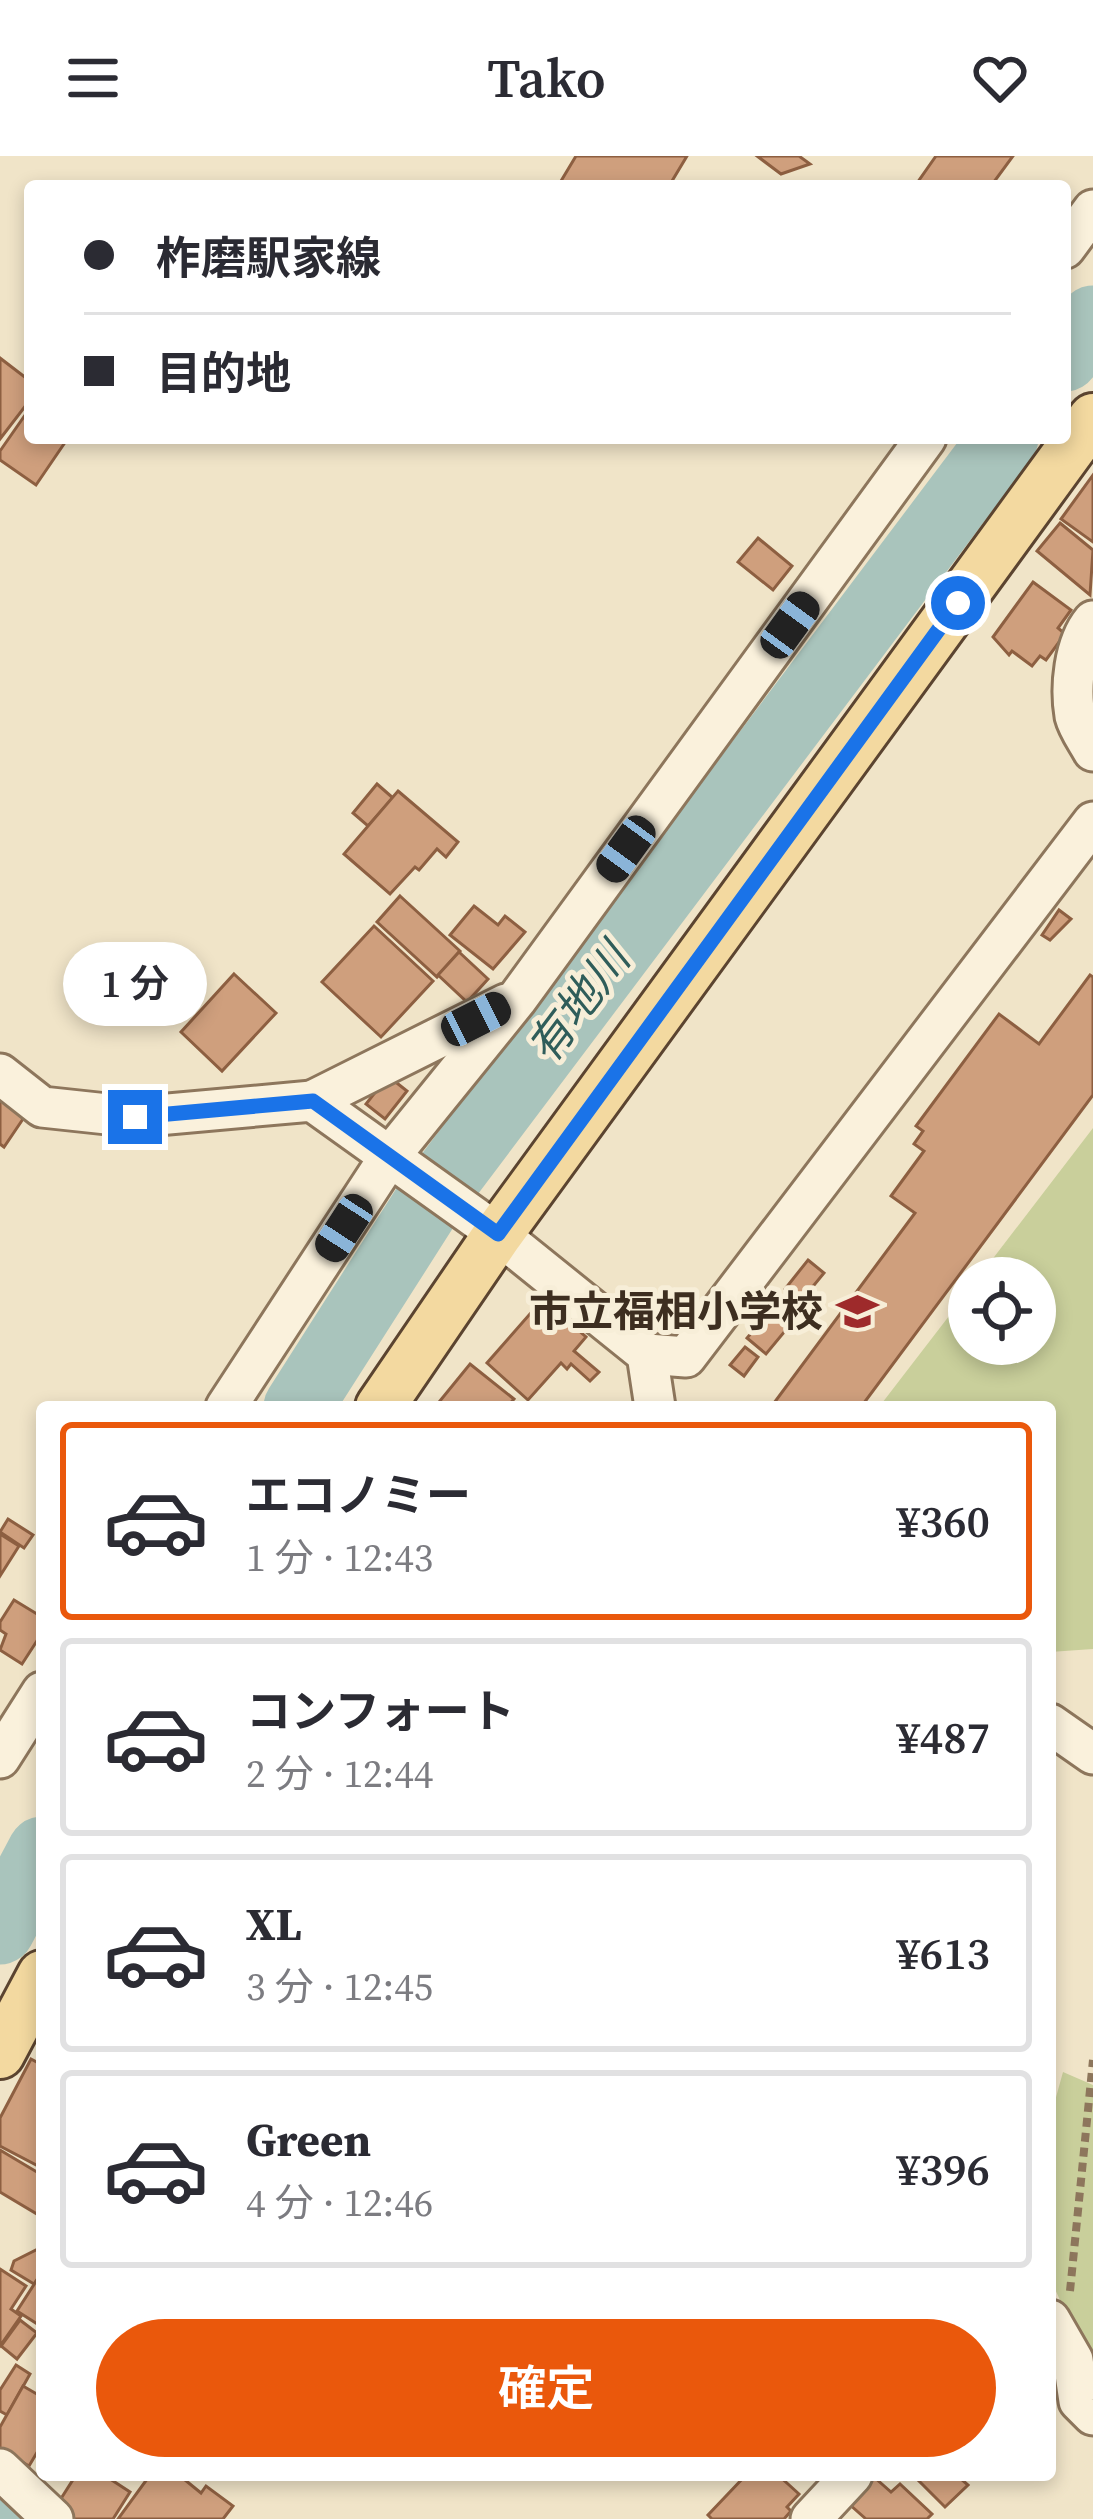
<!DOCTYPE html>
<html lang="ja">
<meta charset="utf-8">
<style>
:root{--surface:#fff;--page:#f2f2f3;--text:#2b2b33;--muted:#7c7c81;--line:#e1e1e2;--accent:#ea580c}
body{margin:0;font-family:"Source Serif 4","Noto Sans JP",serif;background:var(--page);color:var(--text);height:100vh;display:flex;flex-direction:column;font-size:45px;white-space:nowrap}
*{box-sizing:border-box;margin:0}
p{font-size:39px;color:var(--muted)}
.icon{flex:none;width:66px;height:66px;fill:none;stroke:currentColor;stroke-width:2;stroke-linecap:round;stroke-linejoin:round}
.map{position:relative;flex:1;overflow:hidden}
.sheet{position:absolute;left:36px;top:1245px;width:1020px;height:1080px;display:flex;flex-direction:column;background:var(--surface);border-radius:12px;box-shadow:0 6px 18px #0003}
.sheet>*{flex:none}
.guide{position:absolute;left:24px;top:24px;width:1047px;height:264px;border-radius:12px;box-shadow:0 6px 18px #0003;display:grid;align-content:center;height:264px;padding:0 60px;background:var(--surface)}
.buttons{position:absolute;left:948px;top:1101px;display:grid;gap:24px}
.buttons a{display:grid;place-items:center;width:108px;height:108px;border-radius:50%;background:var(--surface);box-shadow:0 6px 18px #0003;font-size:60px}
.end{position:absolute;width:54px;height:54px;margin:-27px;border:15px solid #1a73e8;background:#fff;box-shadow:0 0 0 6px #fff}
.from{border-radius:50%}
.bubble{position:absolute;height:84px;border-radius:42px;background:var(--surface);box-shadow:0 6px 18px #0003;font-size:39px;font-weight:600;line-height:84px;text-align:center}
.car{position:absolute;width:36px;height:72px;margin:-36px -18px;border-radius:15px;box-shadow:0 0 9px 3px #0007;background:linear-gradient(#222 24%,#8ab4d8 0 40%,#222 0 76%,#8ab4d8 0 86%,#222 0)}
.guide b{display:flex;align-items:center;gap:42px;height:114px;font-size:45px}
.guide b+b{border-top:3px solid var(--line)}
.guide i{width:30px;height:30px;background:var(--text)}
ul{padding:21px 0 0;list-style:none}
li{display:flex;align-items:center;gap:36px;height:198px;margin:0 24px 18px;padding:0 36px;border:6px solid var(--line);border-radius:12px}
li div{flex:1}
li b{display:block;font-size:45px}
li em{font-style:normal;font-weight:600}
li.current{border-color:var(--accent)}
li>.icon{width:108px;height:108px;stroke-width:1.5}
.primary-button{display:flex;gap:24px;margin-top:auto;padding:24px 60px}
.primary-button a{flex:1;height:138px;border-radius:72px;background:var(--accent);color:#fff;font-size:48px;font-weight:600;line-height:138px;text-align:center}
header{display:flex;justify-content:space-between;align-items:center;height:156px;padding:0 60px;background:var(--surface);font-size:54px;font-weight:600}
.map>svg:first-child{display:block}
</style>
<header><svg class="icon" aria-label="menu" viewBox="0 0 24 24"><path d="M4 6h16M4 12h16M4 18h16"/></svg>Tako<svg class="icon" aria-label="heart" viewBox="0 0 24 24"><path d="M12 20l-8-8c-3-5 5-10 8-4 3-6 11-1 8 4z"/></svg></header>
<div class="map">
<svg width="1093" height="2363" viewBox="0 0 1093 2363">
<rect width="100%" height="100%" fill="#f0e4c8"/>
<g fill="#c9cf9b">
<path d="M1093 972V1493L1050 1496V1251H879L969 1134V1188H1035V1122H978Z"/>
<path d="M1063 1916 1093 1929V2240L1078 2184 1050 2122V1963Z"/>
</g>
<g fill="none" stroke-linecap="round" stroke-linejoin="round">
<g stroke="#a9c4bc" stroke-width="69">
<path d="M1065 201 1093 164"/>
<path d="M298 1251 428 1047 1004 282"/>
<path d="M0 1774 42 1695"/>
<path d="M0 2350 13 2363"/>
</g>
</g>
<g fill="#cf9f7d" stroke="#8d5f41" stroke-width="3">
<path d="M576 0H687L669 30H558Z"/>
<path d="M757 0H799L810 8 781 18Z"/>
<path d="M936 0H1013L991 30H915Z"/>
<path d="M0 202 30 225V244L0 283Z"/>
<path d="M30 252V282H68L36 329 0 304V295Z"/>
<path d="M1093 319V386L1061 363Z"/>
<path d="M1060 367 1093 394 1090 439 1037 395Z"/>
<path d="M758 382 792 410 773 434 738 406Z"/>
<path d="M1033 426 1071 454 1058 472 1065 478 1046 504 1040 500 1032 510 1012 495 1009 499 993 481Z"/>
<path d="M377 628 393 642 368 670 353 657Z"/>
<path d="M398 635 458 686 446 701 437 693 419 714 415 711 390 738 344 698Z"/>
<path d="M400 740 460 795 437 821 377 766Z"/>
<path d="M474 750 498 769 505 760 525 776 493 813 450 779Z"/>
<path d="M1059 754 1071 763 1050 784 1042 779Z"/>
<path d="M374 770 433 825 381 881 322 826Z"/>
<path d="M459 796 488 823 467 846 438 819Z"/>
<path d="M234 818 276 857 222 915 181 876Z"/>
<path d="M1090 819 1093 821V939L861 1251H771L915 1057 891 1040 924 995 914 988 923 975 916 970 999 858 1039 888Z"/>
<path d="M388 920 407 935 385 963 366 948Z"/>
<path d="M0 943 25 960 4 991 0 988Z"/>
<path d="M808 1104 824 1117 801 1145 785 1133Z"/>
<path d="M543 1143 586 1181 574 1195 599 1216 590 1225 571 1208 567 1213 561 1207 528 1244 487 1207Z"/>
<path d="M771 1154 790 1169 766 1198 747 1182Z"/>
<path d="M745 1191 758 1201 744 1220 730 1209Z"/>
<path d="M470 1208 514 1243 507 1251H435Z"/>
<path d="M8 1363 33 1379 24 1392 0 1376Z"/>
<path d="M0 1378 19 1390 0 1420Z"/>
<path d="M14 1444 42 1461V1477L22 1508 0 1494 6 1478 0 1474V1466Z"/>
<path d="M31 1903 42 1909V2012L0 1990V1962Z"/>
<path d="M0 1994 42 2019V2061L0 2036Z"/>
<path d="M42 2091V2116L34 2128 11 2114 14 2105Z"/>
<path d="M0 2113 26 2130 11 2153 21 2160 0 2190Z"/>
<path d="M42 2116V2171L17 2155Z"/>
<path d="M20 2164 37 2177 17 2203 1 2190Z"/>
<path d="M16 2209 30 2218 7 2259 0 2255V2234Z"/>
<path d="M23 2230 42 2241V2288L29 2310 0 2293V2271Z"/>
<path d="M76 2319H104L130 2336 113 2363H73L55 2352Z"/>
<path d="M150 2319H179L201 2337 206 2330 233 2350 223 2363H118Z"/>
<path d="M746 2319H778L799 2338 787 2351 791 2355 784 2363H712L708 2359Z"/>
<path d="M913 2319H964L960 2322 968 2329 945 2351Z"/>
<path d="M874 2321 891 2336 900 2328 932 2358 927 2363H866L849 2348Z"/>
</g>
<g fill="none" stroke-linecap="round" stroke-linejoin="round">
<defs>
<g id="minor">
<path d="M1065 92 1093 54"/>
<path d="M1093 465C1074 488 1070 531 1075 560 1078 572 1087 584 1093 595"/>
<path d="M0 918 42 951 135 961 312 945 498 1078 647 1198 655 1251"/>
<path d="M312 945 506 848"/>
<path d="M647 1198 686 1201 1093 666"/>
<path d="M226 1251 390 1000 517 843 926 282"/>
<path d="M1050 1568 1093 1598"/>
<path d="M0 1602 42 1536"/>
<path d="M1050 2164 1073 2204 1079 2245 1093 2259"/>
<path d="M0 2313 53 2363"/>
<path d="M811 2363 852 2319"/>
</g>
<g id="major">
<path d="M380 1251 498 1078 1093 262"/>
<path d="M0 1898 42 1819"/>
</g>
</defs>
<use href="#minor" stroke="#8d765c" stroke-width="45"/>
<use href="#major" stroke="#5b4430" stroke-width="54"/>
<path stroke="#8d765c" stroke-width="8" stroke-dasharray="9 6" stroke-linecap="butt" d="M1070 2135 1093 1904"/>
<use href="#minor" stroke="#faf1dc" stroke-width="39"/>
<use href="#major" stroke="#f3d9a0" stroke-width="48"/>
</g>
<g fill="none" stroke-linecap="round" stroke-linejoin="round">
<path stroke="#1a73e8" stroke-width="15" d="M135 961 313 945 498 1078 958 447"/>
</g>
<defs>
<symbol id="school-bare" viewBox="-9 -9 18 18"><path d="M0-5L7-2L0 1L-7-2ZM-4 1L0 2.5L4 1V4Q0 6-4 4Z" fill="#9e2a2b" stroke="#f7eed8" stroke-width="2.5" paint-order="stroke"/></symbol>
</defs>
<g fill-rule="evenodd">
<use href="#school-bare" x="828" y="1126" width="59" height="59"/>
</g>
<g text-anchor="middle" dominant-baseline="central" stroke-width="10" stroke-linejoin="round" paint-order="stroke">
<g font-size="42" font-weight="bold" fill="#3d2e20" stroke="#f7eed8" text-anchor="end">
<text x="823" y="1155">市立福相小学校</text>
</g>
<g font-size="45" font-style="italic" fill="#2f5d5a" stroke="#f7eed8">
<text transform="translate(578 847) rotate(-53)">有地川</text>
</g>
</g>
</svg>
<div class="buttons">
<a><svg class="icon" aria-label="locate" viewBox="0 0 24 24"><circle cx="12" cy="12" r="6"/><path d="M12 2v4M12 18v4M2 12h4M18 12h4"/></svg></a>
</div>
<i class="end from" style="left:958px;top:447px"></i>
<i class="end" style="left:135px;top:961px"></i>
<div class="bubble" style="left:63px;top:786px;width:144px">1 分</div>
<i class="car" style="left:790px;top:469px;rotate:36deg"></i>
<i class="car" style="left:626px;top:693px;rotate:216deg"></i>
<i class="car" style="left:476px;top:863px;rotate:63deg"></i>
<i class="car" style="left:344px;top:1072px;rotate:213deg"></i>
<div class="guide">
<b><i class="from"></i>柞磨駅家線</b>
<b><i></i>目的地</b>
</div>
<section class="sheet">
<ul>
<li class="current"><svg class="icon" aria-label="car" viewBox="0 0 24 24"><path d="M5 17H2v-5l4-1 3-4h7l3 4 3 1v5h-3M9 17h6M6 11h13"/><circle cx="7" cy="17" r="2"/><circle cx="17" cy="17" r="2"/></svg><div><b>エコノミー</b><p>1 分 · 12:43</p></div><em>¥360</em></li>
<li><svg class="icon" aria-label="car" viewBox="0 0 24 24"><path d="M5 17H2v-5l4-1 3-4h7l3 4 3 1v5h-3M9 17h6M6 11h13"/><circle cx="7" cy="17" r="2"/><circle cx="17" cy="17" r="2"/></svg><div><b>コンフォート</b><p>2 分 · 12:44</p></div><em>¥487</em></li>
<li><svg class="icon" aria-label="car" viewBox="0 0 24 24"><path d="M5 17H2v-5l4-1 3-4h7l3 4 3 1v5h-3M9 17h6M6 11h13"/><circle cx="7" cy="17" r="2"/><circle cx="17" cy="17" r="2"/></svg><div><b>XL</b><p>3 分 · 12:45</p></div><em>¥613</em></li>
<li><svg class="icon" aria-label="car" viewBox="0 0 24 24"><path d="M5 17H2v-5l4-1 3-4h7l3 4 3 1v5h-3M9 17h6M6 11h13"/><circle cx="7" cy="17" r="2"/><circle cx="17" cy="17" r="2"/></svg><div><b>Green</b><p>4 分 · 12:46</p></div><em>¥396</em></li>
</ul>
<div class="primary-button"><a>確定</a></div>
</section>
</div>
